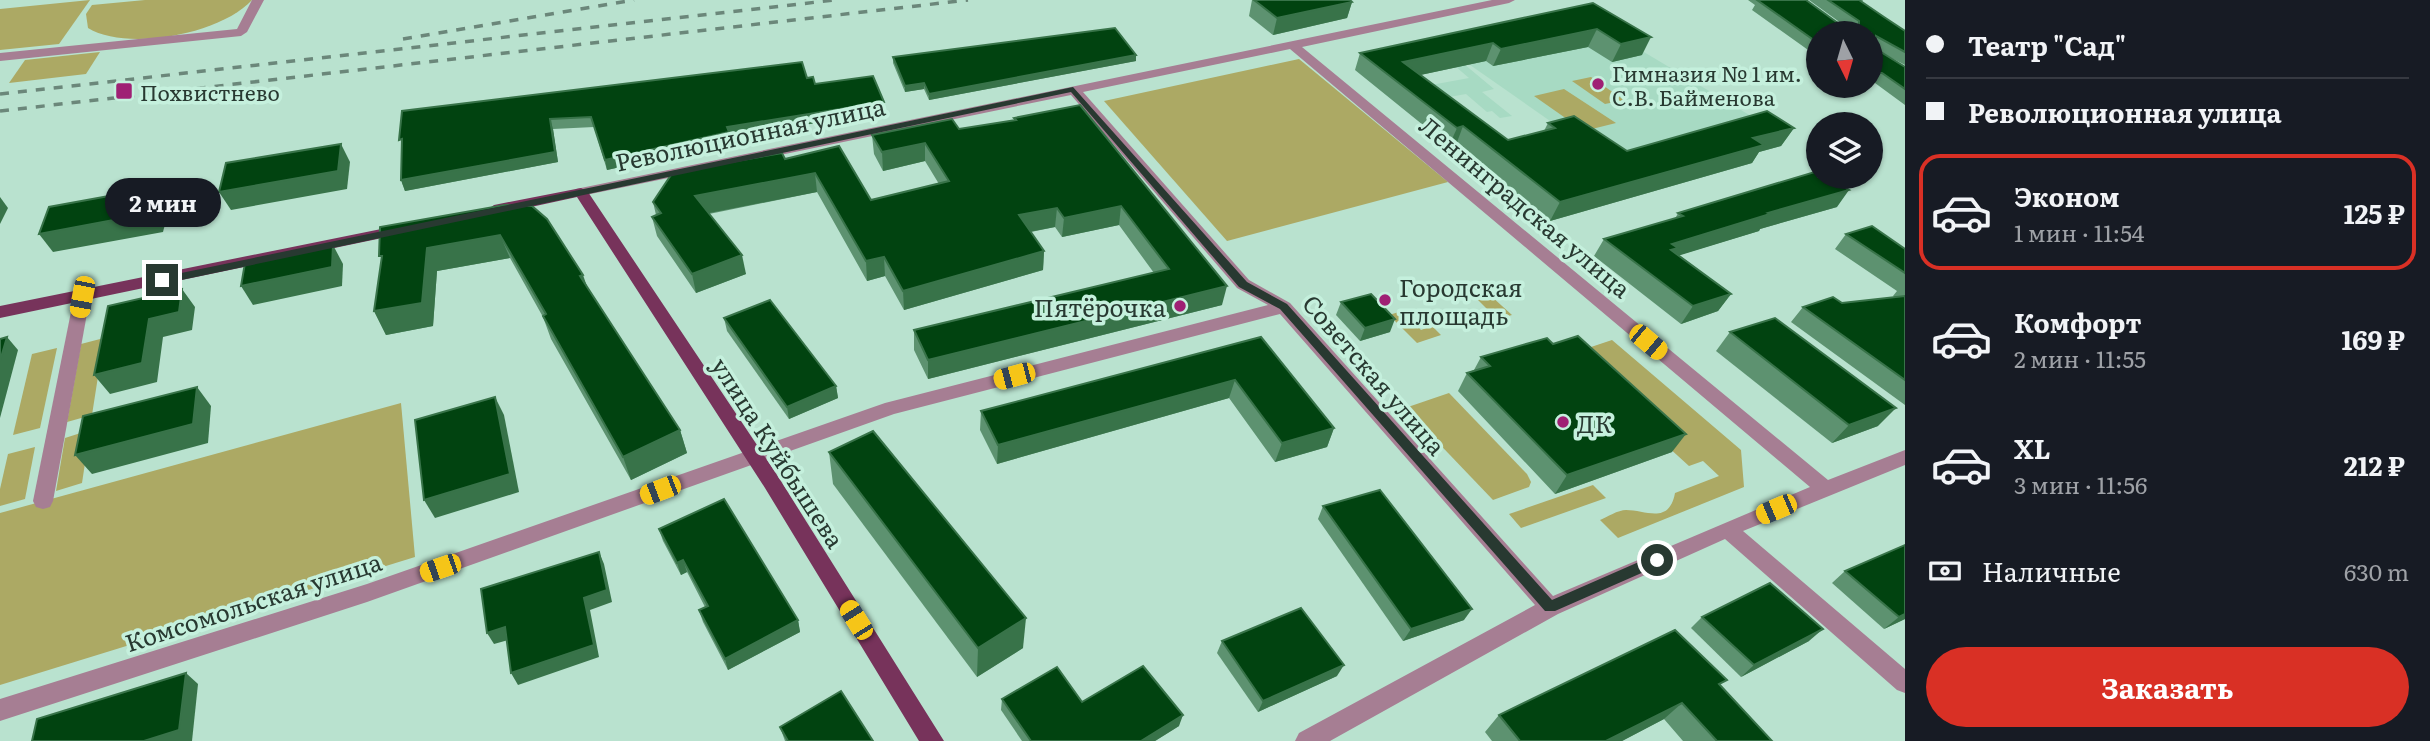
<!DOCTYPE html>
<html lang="ru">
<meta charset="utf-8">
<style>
:root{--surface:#171b24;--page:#242831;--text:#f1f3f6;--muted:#9ea1a6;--line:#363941;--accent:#d93025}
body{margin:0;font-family:Literata,serif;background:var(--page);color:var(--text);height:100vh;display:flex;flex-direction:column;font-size:26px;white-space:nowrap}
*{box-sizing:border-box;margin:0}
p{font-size:23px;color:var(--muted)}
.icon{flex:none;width:38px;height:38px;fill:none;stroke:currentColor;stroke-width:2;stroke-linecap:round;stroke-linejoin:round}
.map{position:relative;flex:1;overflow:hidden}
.drawer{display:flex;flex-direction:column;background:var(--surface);width:525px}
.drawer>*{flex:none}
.guide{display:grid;align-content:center;height:154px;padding:0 21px;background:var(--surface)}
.needle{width:46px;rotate:175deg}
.tools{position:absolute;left:1806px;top:21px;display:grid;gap:14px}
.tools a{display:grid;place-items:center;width:77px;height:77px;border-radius:50%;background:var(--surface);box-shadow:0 2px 5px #0004;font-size:35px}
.end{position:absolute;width:32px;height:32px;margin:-16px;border:9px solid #283931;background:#fff;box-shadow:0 0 0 4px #fff}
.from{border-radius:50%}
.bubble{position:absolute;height:49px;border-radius:24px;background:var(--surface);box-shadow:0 2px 5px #0004;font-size:23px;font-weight:700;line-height:49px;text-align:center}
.car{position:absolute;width:21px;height:42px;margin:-21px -10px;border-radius:9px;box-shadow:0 0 5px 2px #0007;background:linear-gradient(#f5c518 24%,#345 0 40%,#f5c518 0 76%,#345 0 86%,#f5c518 0)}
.guide b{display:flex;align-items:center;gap:24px;height:66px;font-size:26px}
.guide b+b{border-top:2px solid var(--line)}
.guide i{width:18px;height:18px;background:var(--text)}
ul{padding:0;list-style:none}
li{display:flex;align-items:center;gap:21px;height:116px;margin:0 14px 10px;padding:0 7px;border:4px solid transparent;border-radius:21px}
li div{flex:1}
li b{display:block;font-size:26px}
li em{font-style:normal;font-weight:700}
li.current{border-color:var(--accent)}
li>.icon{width:63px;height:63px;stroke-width:1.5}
.pay{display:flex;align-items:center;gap:18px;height:77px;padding:0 21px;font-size:26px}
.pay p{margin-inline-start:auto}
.action{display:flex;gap:14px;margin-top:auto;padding:14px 21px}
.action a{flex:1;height:80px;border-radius:42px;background:var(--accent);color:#fff;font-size:28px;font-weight:700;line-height:80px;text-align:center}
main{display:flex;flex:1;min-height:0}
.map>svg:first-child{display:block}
</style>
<main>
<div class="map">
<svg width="1905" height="741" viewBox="0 0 1905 741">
<rect width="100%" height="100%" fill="#b9e2cf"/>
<g fill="#a7dac3">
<path d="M1577 12 1766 125 1616 167 1440 44Z"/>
<path d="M1464 64 1494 89 1482 92 1512 116 1500 118 1492 111 1487 112 1466 94 1427 101 1431 85 1469 78 1455 66Z"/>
</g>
<g fill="#aca964">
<path d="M90 0 59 44 0 50V9Z"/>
<path d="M145 0H252C221 34 127 52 88 28L86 14 92 5Z"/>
<path d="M100 52 86 74 9 83 25 60Z"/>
<path d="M1299 59 1448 182 1227 241 1104 101Z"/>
<path d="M1591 77 1624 100 1605 104 1572 81Z"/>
<path d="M1564 89 1616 123 1584 131 1534 96Z"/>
<path d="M1480 286 1512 315 1487 322 1478 313 1488 310 1467 289Z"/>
<path d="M1402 311 1421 330 1432 326 1441 335 1417 343 1389 315Z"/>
<path d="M104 338 92 415 67 422 81 344Z"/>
<path d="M1612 340 1741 450 1744 487 1618 538 1600 520C1607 517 1618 510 1626 510 1646 510 1669 525 1675 493L1719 476 1703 461 1689 466 1567 355Z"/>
<path d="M57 348 40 428 13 435 32 354Z"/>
<path d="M1449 393 1527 474 1531 482 1529 487 1493 500 1405 408Z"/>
<path d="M401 403 415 557 0 685V513Z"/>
<path d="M90 430 82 483 56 491 65 438Z"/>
<path d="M35 447 25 499 0 506V489L8 454Z"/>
<path d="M1593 485 1606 498 1521 528 1509 514Z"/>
</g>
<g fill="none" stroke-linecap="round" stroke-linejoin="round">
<g fill="#a67e93" fill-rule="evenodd">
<path d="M252 0H264L247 32 241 36 0 61V53L237 29Z"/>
<path d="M1492 0H1515L1509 3 1302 47 1828 480 1905 450V465L1743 531 1905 669V693L1897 690 1725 539 1558 614 1330 741H1295L1299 733 1535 605 1280 314 894 414 367 602 0 721V699L367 584 885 403 1268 305 1237 288 1071 95 581 196 576 195 574 192 576 189ZM1290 49 1810 487 1553 596 1290 303 1249 280 1083 92Z"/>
<path d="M82 292 90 297 53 501 50 507 43 509 36 507 33 501 74 297Z"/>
</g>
<g fill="#77335b" fill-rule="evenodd">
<path d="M581 188 588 192 779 478 944 741H919L765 488 577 197 494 215 487 210 494 205Z"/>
<path d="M401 225 406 227 409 230 406 233 0 318V306Z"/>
</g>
<g stroke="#6b877a" stroke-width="3.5" stroke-dasharray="9 9" stroke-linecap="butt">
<path d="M403 39 634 0"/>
<path d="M0 94 835 0"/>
<path d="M0 111 968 0"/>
</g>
</g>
<g fill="#5d9270">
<path d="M1252 0H1350L1352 2 1347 18 1273 35 1249 16Z"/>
<path d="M1748 0H1806L1842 26H1845L1809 0H1863L1862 2 1905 31V65L1884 54 1905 67V105L1875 83H1871V33H1818V57L1752 10 1755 5Z"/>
<path d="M1593 3 1642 55 1612 62 1588 47 1493 66 1486 61 1420 75 1508 140 1544 131 1548 123 1627 151 1794 128 1781 146 1759 152 1752 163 1550 221 1456 145 1449 146 1355 70 1360 53Z"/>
<path d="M1136 55V61L929 100 924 89 905 92 893 63V57Z"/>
<path d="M807 78 815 84 884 112 730 137 731 142 607 170 594 127 553 129 558 162 405 191 401 180 402 111Z"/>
<path d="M1080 105 1222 305 928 379 914 350V330L1154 273 1119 225 1062 237 1055 227 1031 232 1044 251 1043 270 904 310 885 276 867 281 817 192 709 214 746 274 696 293 657 236 652 217 656 215 653 202 785 159 871 200 939 184 925 161 883 171 874 154 872 135 959 129 1014 120V118Z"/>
<path d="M505 205 588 288 680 430 687 453 631 480 551 339 543 317 510 258 437 271 433 326 386 335 374 311Z"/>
<path d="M1837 207 1760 229 1759 231 1679 255 1731 294 1718 311 1681 324 1594 256 1604 239 1675 219 1678 213Z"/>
<path d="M1846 234 1905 249V405L1791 322 1803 307 1894 297 1893 296 1897 291 1835 249Z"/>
<path d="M1341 302 1390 332 1360 341 1336 315Z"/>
<path d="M724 318 836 386 838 398 789 419 727 331Z"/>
<path d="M1730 332 1878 426 1832 443 1716 351Z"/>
<path d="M1261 337 1334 428 1327 447 1275 462 1229 398 997 464 980 430 981 411Z"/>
<path d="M1553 344 1672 452 1555 494 1458 391 1467 373 1474 370 1481 357Z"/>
<path d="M829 452 1023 648 977 677 833 484Z"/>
<path d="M1323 506 1464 620 1403 641 1318 519Z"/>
<path d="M659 529 798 620 800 632 728 670 703 622 699 610 705 607 687 572 681 575 663 541Z"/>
<path d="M1905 545V619L1884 629 1832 583 1845 571Z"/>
<path d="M1702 617 1809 641 1741 677 1691 628Z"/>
<path d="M1222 641 1337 676 1258 712 1217 653Z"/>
<path d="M1720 686 1772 741H1683L1664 719 1622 741H1492L1485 732 1499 715Z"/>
<path d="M1002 699 1082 702 1179 726 1155 741H1022L1001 710Z"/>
<path d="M780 727 873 741H785Z"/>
</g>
<g fill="#387349">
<path d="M1352 2 1347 18 1273 35 1277 18Z"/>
<path d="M1597 29 1588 47 1493 66 1501 49Z"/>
<path d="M1651 37 1642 55 1612 62 1621 44Z"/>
<path d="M1493 43 1486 61 1397 80 1403 62Z"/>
<path d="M1136 55V61L929 100V94Z"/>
<path d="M924 83V89L905 92V86Z"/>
<path d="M884 102V112L730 137 731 142 607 170 605 160 727 127Z"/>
<path d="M550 119 553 129 558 162 405 191 401 180Z"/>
<path d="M1463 126 1456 145 1449 146 1457 128Z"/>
<path d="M1794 128 1781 146 1759 152 1752 163 1550 221 1560 202 1753 138Z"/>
<path d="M925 143V161L883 171 882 152Z"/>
<path d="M341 144 350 162 347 189 231 210 219 192Z"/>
<path d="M815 173 817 192 699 215 695 196Z"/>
<path d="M158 187 170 205 163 232 53 252 39 234Z"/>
<path d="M1849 190 1837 207 1760 229 1759 231 1671 258 1672 244 1768 213Z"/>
<path d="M0 197 8 208 0 224Z"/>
<path d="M1121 206 1119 225 1062 237 1064 218Z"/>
<path d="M1057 208 1055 227 1018 234 1019 215Z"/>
<path d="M500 235 510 258 437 271 433 326 386 335 374 311 427 248Z"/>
<path d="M333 245 343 264 342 286 253 305 241 286Z"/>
<path d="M1044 251 1043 270 904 310 903 291Z"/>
<path d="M742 255 746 274 696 293 692 274Z"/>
<path d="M884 257 885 276 867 281 866 261Z"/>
<path d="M583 275 591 298 580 276Z"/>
<path d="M1227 286 1222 305 928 379V360Z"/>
<path d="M182 289 195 307 192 330 163 337 157 382 110 394 94 375 149 319Z"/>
<path d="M1731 294 1718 311 1681 324 1693 306Z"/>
<path d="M1395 319 1390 332 1360 341 1365 328Z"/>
<path d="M7 337 18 350 0 418V361Z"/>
<path d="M1235 380 1229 398 997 464 998 445Z"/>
<path d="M836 386 838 398 789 419 787 407Z"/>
<path d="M197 387 211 406 208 443 92 474 75 455Z"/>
<path d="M495 397 504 415 519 492 435 518 424 500Z"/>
<path d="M1896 408 1878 426 1832 443 1849 425Z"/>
<path d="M1334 428 1327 447 1275 462 1282 443Z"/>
<path d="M680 430 687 453 631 480 623 457Z"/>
<path d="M1686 434 1672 452 1555 494 1567 475Z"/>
<path d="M599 552 604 564 612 602 590 610 599 657 518 685 511 673 584 598Z"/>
<path d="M683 560 687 572 681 575 677 563Z"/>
<path d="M1472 609 1464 620 1403 641 1411 629Z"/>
<path d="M1905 614V619L1884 629 1899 617Z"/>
<path d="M1026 618 1023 648 977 677 978 648Z"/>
<path d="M798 620 800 632 728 670 725 659Z"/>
<path d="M505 627 512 639 494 644 487 633Z"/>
<path d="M1823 629 1809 641 1741 677 1754 665Z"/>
<path d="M1344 665 1337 676 1258 712 1263 701Z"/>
<path d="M186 673 198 684 192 741H144Z"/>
<path d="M1682 703 1664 719 1622 741H1606Z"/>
<path d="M1183 715 1179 726 1155 741H1141Z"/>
</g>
<g fill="#014310" stroke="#387349" stroke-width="2">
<path d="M1254 0H1350L1352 2 1277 18Z"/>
<path d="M1757 0H1806L1842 26 1859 25V21L1828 0H1859L1884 17 1905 31V52L1876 36V49L1905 67V89L1882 73H1871V33H1818V43Z"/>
<path d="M1593 3 1651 37 1621 44 1597 29 1501 49 1493 43 1403 62 1508 140 1555 128 1548 123 1574 116 1627 151 1767 111 1794 128 1753 138 1764 145 1560 202 1463 126 1457 128 1360 53Z"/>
<path d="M1115 28 1136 55 929 94 924 83 905 86 893 57Z"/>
<path d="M802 62 807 78 813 77 815 84 873 76 884 102 727 127 729 132 605 160 591 117 550 119 555 152 401 180 402 139 399 140 402 111Z"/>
<path d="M1080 105 1227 286 928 360 914 330 1169 269 1121 206 1064 218 1057 208 1019 215 1044 251 903 291 884 257 866 261 815 173 695 196 742 255 692 274 652 217 661 213 653 202 673 172 782 153 785 159 839 146 871 200 949 181 925 143 882 152 872 135 952 119 959 129 1016 120 1014 118Z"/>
<path d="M341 144 338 171 219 192 226 163Z"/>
<path d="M1818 171V177H1828L1849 190 1768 213 1770 214 1672 244 1678 248 1671 250 1731 294 1693 306 1604 239 1683 216 1678 213Z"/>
<path d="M158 187 151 213 39 234 49 207Z"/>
<path d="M505 205 532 206 547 219 583 275 580 276 680 430 623 457 543 316 546 314 500 235 427 248 422 303 374 311 382 256H379L380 227Z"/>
<path d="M1872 226 1905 249V273L1846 234Z"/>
<path d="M333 245 332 267 241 286 245 263Z"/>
<path d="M182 289 179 312 149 319 142 363 94 375 108 306Z"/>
<path d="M1371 294 1395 319 1365 328 1341 302Z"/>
<path d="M1905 296V380L1803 307 1833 297 1842 303Z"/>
<path d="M770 300 836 386 787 407 724 318Z"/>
<path d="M1775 318 1896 408 1849 425 1730 332Z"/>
<path d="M1578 336 1686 434 1567 475 1467 373 1490 366 1481 357 1547 338 1553 344Z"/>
<path d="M7 337 0 361V339Z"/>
<path d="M1261 337 1334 428 1282 443 1235 380 998 445 981 411Z"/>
<path d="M197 387 193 424 75 455 83 416Z"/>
<path d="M495 397 510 474 424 500 415 420Z"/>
<path d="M873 431 1026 618 978 648 829 452Z"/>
<path d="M1380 490 1472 609 1411 629 1323 506Z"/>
<path d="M724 499 798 620 725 659 699 610 708 606 683 560 677 563 659 529Z"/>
<path d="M1905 545V614L1899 617 1845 571Z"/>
<path d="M599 552 607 590 584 598 594 645 511 673 505 627 487 633 481 589Z"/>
<path d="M1770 583 1823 629 1754 665 1702 617Z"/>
<path d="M1301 608 1344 665 1263 701 1222 641Z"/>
<path d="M1675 630 1727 680 1719 684 1772 741H1717L1682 703 1606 741H1520L1499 715Z"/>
<path d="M1143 666 1183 715 1141 741H1031L1002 699 1057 667 1082 702Z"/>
<path d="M186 673 179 730 144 741H32L37 719Z"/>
<path d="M841 691 873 741H788L780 727Z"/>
</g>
<path fill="#283931" d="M1073 87 1247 282 1287 304 1552 600 1657 554 1664 560 1662 564 1555 611H1545L1280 309 1239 287 1071 92 162 284 156 280 162 277Z"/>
<g fill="#9f2074" stroke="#c5f0dd" stroke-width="2.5">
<circle cx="1598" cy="84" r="7"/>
<rect x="115" y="82" width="18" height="18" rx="3.5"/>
<circle cx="1385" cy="300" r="7"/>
<circle cx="1180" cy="306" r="7"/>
<circle cx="1563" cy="422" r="7"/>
</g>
<g text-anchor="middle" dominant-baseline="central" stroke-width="7" stroke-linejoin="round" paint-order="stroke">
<g font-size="21" fill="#283931" stroke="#c5f0dd" text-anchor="start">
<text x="1612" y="72">Гимназия № 1 им.<tspan x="1612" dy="24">С.В. Байменова</tspan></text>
<text x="140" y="91">Похвистнево</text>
</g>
<g font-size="24" fill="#283931" stroke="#c5f0dd">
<text transform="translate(750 133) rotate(-12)">Революционная улица</text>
<text transform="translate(1526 206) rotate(40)">Ленинградская улица</text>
<text transform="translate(1375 374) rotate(49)">Советская улица</text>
<text transform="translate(779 452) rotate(57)">улица Куйбышева</text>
<text transform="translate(253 601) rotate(-18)">Комсомольская улица</text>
</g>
<g font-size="24" fill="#283931" stroke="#c5f0dd" text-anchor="start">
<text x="1399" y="286">Городская<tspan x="1399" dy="28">площадь</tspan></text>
<text x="1166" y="306" text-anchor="end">Пятёрочка</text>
<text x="1577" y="422">ДК</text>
</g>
</g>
</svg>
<div class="tools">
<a><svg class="needle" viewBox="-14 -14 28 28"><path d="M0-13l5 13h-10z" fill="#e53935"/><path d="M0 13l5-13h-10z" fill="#9ea1a6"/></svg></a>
<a><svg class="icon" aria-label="layers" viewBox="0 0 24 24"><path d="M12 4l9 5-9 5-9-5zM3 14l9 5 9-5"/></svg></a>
</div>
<i class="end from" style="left:1657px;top:560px"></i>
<i class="end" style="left:162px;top:280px"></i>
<div class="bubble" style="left:105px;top:178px;width:116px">2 мин</div>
<i class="car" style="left:82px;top:297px;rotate:191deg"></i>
<i class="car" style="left:1648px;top:342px;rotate:130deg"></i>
<i class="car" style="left:1014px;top:376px;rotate:255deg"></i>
<i class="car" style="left:660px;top:490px;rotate:249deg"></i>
<i class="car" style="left:1776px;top:509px;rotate:247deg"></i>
<i class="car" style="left:440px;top:568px;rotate:251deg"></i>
<i class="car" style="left:856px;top:620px;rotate:328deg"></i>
</div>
<section class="drawer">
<div class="guide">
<b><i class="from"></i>Театр &quot;Сад&quot;</b>
<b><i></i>Революционная улица</b>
</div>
<ul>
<li class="current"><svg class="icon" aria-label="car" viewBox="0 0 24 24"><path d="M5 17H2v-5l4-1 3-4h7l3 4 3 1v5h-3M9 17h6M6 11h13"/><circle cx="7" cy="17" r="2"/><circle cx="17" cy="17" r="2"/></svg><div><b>Эконом</b><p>1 мин · 11:54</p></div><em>125 ₽</em></li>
<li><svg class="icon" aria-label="car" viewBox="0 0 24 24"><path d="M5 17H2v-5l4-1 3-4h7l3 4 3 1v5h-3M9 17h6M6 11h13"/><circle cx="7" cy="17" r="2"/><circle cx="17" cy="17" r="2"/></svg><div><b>Комфорт</b><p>2 мин · 11:55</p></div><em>169 ₽</em></li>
<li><svg class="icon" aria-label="car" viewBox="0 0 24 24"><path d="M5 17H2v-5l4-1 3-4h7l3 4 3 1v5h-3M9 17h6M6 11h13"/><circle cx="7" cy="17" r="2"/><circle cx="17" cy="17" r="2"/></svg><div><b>XL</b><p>3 мин · 11:56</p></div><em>212 ₽</em></li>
</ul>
<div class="pay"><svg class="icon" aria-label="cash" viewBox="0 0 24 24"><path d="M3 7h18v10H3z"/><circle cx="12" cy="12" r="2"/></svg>Наличные<p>630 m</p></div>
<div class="action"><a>Заказать</a></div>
</section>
</main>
